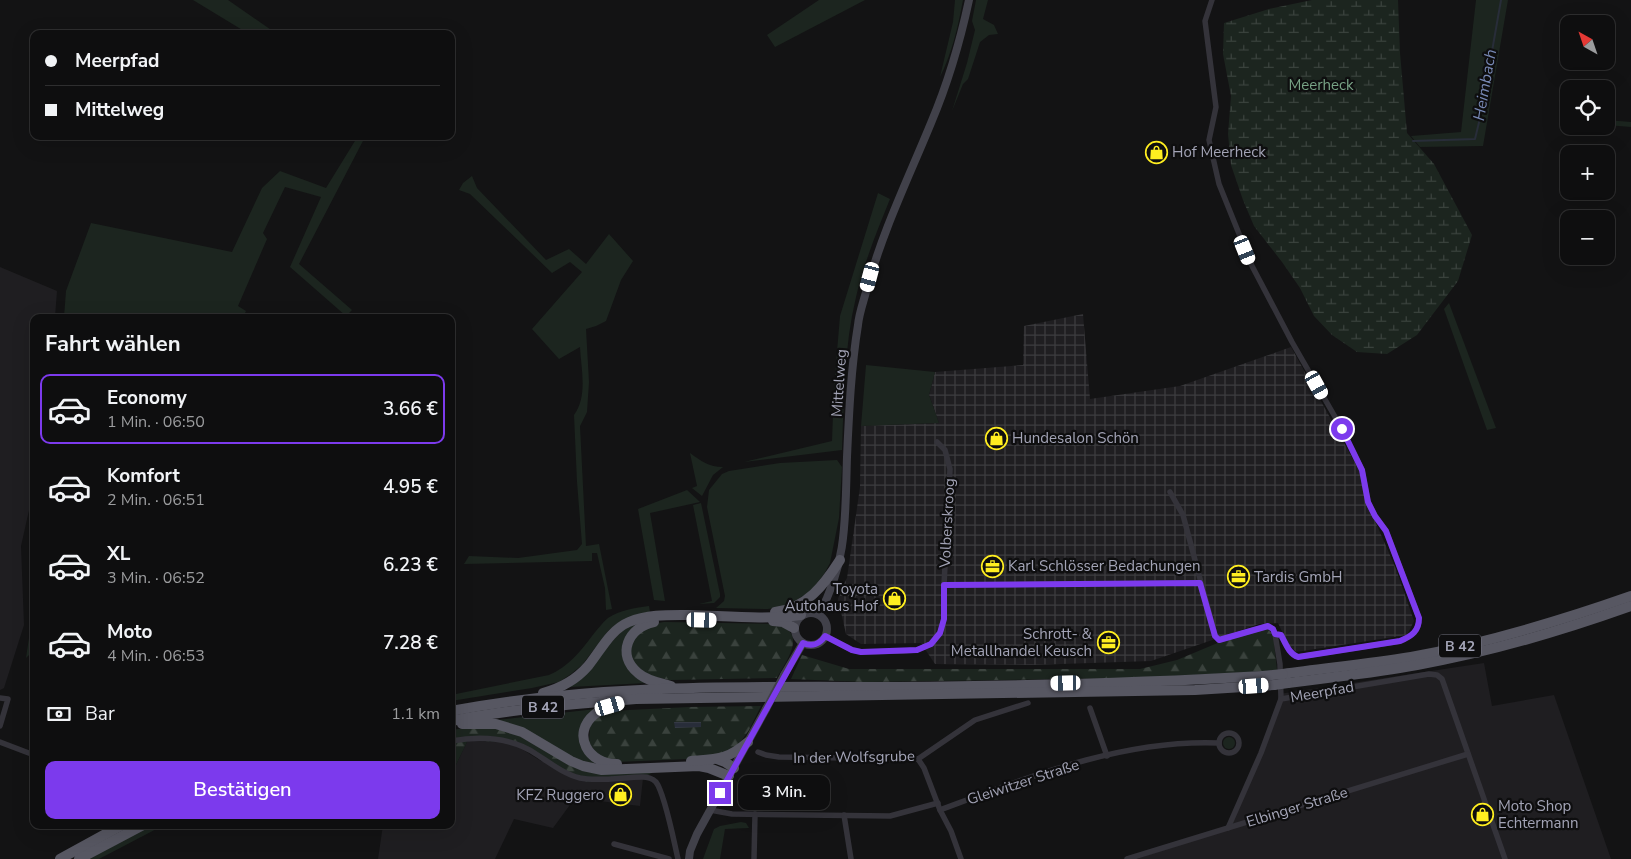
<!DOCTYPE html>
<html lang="de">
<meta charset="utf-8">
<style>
:root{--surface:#0e0e0f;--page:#1c1c1d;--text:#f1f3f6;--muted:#9b9c9e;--line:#2e2e2f;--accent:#7c3aed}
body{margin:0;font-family:"Nunito Sans",sans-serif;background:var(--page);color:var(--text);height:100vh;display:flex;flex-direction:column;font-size:19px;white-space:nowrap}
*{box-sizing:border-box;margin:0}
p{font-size:16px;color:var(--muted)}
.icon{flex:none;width:28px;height:28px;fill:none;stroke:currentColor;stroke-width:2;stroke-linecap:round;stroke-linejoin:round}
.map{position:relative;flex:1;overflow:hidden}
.side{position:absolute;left:30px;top:314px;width:425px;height:515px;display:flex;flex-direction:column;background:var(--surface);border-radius:10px;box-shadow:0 5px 20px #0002,0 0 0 1px var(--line)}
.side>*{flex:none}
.top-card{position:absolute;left:30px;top:30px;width:425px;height:110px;border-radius:10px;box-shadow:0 5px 20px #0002,0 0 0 1px var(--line);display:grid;align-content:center;height:110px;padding:0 15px;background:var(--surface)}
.needle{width:32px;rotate:320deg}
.fabs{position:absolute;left:1560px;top:15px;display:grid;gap:10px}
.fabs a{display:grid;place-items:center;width:55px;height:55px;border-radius:10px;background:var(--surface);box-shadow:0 5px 20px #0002,0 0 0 1px var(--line);font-size:25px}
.end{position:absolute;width:22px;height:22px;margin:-11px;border:6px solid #7c3aed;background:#fff;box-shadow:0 0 0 2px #fff}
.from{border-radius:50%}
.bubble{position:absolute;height:35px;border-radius:10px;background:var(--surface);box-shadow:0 5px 20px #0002,0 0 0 1px var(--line);font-size:16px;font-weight:600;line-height:35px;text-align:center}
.car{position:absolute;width:15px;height:30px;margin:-15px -8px;border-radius:6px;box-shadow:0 0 4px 1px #0007;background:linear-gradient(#fff 24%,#345 0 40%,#fff 0 76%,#345 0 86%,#fff 0)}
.top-card b{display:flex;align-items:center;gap:18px;height:48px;font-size:19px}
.top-card b+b{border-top:1px solid var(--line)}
.top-card i{width:12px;height:12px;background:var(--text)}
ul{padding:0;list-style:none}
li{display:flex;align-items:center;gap:15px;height:70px;margin:0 10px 8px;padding:0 5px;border:2px solid transparent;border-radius:10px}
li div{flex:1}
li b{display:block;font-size:19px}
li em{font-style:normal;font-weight:600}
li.selected{border-color:var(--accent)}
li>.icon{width:45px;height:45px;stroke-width:1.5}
h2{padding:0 15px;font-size:22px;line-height:60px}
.pay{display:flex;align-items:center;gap:12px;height:55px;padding:0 15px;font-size:19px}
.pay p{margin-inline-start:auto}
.button{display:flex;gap:10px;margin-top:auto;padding:10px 15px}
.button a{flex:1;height:58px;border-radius:10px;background:var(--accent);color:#fff;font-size:20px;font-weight:600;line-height:58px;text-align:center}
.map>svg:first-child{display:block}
</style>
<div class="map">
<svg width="1631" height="859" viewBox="0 0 1631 859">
<defs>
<pattern id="industrial-grid" width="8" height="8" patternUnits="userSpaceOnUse" patternTransform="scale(1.25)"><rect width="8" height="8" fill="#1f1e21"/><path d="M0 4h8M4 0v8" fill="none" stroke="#3c3c3f"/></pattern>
<pattern id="forest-firs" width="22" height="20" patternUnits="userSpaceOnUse" patternTransform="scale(1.25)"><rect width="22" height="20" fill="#1c251f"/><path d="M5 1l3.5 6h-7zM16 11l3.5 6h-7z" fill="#3a423d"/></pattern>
<pattern id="wetland-marsh" width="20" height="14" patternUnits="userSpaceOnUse" patternTransform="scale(1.25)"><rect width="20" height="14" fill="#1c251f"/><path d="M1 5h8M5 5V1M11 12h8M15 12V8" fill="none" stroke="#3a423d"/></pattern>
<pattern id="water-rules" width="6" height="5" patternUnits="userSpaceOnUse" patternTransform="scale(1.25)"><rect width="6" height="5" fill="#282d39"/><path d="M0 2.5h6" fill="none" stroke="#444853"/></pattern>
</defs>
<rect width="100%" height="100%" fill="#131314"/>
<g fill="#1f1e21">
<path d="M0 267 57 291 55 317 34 318V488L21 546 24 625 4 688 0 690Z"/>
<path d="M1484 663 1492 706 1554 695 1611 859H1136L1228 828 1281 699 1279 694Z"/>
<path d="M468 740 512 743 541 761 643 778 640 806 575 798 553 828 514 819 495 859H378L383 825H451V775Z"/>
</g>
<path fill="url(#industrial-grid)" d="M1083 314 1090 399 1180 386 1291 347 1359 470 1365 498 1396 569 1414 621 1407 635 1296 652 1288 644 1278 623 1259 624 1151 661 1031 665 935 664 921 643 861 644 846 634 838 599 841 590 847 578 860 487 861 426 939 423 929 395 935 372 1023 365 1024 326Z"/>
<g fill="#1c251f">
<path d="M193 0H228L277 34H249Z"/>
<path d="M819 0H865L775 47 767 35Z"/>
<path d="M955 0H963C958 27 952 53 940 77L953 22Z"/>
<path d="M976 0H988L983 19 994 25 998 34 989 35 980 42 968 79 963 84 952 111 967 63 975 30 972 21Z"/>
<path d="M1476 0H1508L1483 146 1420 147 1411 136 1461 132Z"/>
<path d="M1606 120 1631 122V127L1606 125Z"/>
<path d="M358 136 365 137 299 264 352 310 346 316 290 267 321 197 285 187 263 233 267 239 238 306 246 311 243 317H64L66 291 91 223 232 252 262 188 280 171 326 188Z"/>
<path d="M472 176 477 188 546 260 569 249 586 264 609 234 633 261 621 280 606 321 596 326 586 329 589 382 587 412 580 426 586 546 599 544 612 609 606 610 605 588 597 553H592V561L464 564 469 556 518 558 577 550 582 544 577 482 574 415C588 396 581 369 580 347L559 359 532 329 582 272 570 262 552 273 470 194 459 190 463 183Z"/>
<path d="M878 193 890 199C877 231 864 263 856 297 844 347 844 399 842 450L744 462 832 441 834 387 840 316Z"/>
<path d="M1449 303 1496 428 1487 430 1444 309Z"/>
<path d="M866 365 935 372 929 395 939 423 861 426Z"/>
<path d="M690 453C701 461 709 467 723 467L713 475 702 496 692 488 697 486Z"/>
<path d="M837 460 842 467 839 518 830 563 824 574 811 591 790 604 779 607 768 609 716 608 724 601 725 596 707 507 709 490 722 474 729 471 780 463Z"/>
<path d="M687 490 700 502 650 513 665 601 654 600 638 509Z"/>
<path d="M701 503 720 594V597L714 603 699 604 712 601 693 505Z"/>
<path d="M34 530V650L26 658 31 624 30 549Z"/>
<path d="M649 606 650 612 618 623 608 631 582 665 571 674 559 682 532 688 451 701V695L549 675C568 667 580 652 592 636 597 630 602 623 608 618 620 610 635 608 649 606Z"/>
<path d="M637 624 647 683 570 687 621 632 625 628Z"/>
<path d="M596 709 588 716V757L596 764 579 760 496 720Z"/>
<circle cx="1229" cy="743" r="6"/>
<path d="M741 822 746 823 749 828 725 829 720 859H703L714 829 720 826Z"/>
<path d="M152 825H164L99 859H89Z"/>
</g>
<g fill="url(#forest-firs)">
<path d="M664 622 779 624C782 626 786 628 789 631 801 643 783 666 777 678L670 680C660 678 648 676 640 670 636 666 632 659 631 653 630 634 648 625 664 622Z"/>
<path d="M1266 628 1273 634 1277 670 1253 672 1133 678 864 682 791 679 802 655 849 669H1140L1177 660 1220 642Z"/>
<path d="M761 706 749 730 737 747 710 758 616 762 596 755 589 742 590 727 595 720 603 713 610 711 689 707Z"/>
<path d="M474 727 500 729 514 733 567 763 655 771 643 778 587 782 512 743 468 740 451 775V730Z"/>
</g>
<path fill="url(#wetland-marsh)" d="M1312 0H1398L1400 53 1407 133 1434 164 1472 235 1458 281 1417 335 1387 354 1357 352 1332 335 1314 316 1300 288 1282 262 1254 226 1243 200 1231 165 1228 134 1231 96 1223 54 1224 23 1269 9Z"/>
<path fill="url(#water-rules)" d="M674 722H701V727L675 728Z"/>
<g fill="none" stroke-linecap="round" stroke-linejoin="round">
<path stroke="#282d39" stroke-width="2" d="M1413 141 1475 139 1481 114 1501 0"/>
<g stroke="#34333a" stroke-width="5.5">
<path d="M1212 0 1205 21 1216 107 1209 140 1219 184 1252 266 1292 342 1342 429 1362 470 1368 502 1375 516 1386 531 1419 618C1419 631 1412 636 1401 641L1298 657C1289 654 1286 644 1281 635L1275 634"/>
<path d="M1170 492 1183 515 1215 635 1219 640 1268 626 1273 629 1275 634 1280 664 1281 699 1261 753 1228 828"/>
<path d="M944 585 1200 583"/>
<path d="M825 636 852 650 861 652 903 651 917 650 931 644 940 633 944 619V585L950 469 945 450 937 442"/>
<path d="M0 698 8 699 0 726"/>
<path d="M1281 699 1429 674 1437 675 1442 679 1505 859"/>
<path d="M1090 708 1107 756"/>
<circle cx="1229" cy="743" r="10"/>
<path d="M451 741C480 736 511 737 536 754 550 763 564 774 580 778 598 782 624 777 642 777 647 777 652 778 656 782 665 794 674 842 678 859"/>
<path d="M0 742 34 755"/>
<path d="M758 752 766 755 779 757 918 759 975 720 1028 703"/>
<path d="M918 759 924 768 940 810 951 831 961 859"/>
<path d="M34 766V767"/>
<path d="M710 810 732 814 890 816 938 803"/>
<path d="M940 810C1029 777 1123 739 1219 743"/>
<path d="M844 815 851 859"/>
<path d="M614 844 669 859"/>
<path d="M754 859 755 814"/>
<path d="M1127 859 1468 754"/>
</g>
<g stroke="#41414a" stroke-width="8">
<circle cx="811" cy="629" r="16"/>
<path d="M819 614C848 562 845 515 847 457 849 413 851 368 858 325 859 314 863 303 866 292 882 232 908 179 931 123 948 83 960 42 969 0"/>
<path d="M784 675 803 643"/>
<path d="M689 859 690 851 697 834 766 709"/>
</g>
<g stroke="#575762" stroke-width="10">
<path d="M775 612C807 608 824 585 840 560"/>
<path d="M773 621 783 622 794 628"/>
<path d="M654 622C628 627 616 655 638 673 647 681 660 683 671 686"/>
<path d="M1283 674C1326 668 1369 664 1411 657 1486 643 1560 621 1631 596"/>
<path d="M1288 683C1331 677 1375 673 1417 665 1490 652 1561 631 1631 606"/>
<path d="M543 693C561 688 576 680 588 666 601 650 610 630 629 622 648 614 670 615 690 615 726 616 765 620 801 615"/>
<path d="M616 705C609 707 601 709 595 714 570 734 589 765 617 764"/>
<path d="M451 711C599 683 750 687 899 687 1020 686 1142 683 1263 676"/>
<path d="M451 721C512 709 574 704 636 699L1195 690 1274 685"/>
<path d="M462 724H496L522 732 571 761 583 766 602 770 699 766 709 768 729 776"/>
<path d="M717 759 725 762 734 768"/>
<path d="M691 761C718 759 727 760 748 742"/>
<path d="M60 859 122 825"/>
<path d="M79 859 143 825"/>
</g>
<path stroke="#41414a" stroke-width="8" d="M766 709 784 675"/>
<g stroke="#575762" stroke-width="10">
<path d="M1263 676 1283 674"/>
<path d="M1274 685 1288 683"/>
</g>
</g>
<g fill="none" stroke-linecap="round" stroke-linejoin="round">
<path stroke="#7c3aed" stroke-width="6" d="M720 793 803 643C812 647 820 644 825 636L852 650 861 652 917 650 931 644 940 633 944 619V585L1200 583 1215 636 1219 640 1268 626 1273 629 1275 634 1281 635C1286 644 1289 654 1298 657L1400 641C1412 636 1419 631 1419 618L1386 531 1375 516 1368 502 1362 470 1342 429"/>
</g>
<defs>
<symbol id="shop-ring" viewBox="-11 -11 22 22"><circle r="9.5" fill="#0e0e0f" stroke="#ffee20" stroke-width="1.5"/><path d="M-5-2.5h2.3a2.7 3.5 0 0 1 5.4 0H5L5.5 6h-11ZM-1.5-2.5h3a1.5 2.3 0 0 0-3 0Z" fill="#ffee20"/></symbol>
<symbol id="office-ring" viewBox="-11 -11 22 22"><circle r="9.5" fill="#0e0e0f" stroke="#ffee20" stroke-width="1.5"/><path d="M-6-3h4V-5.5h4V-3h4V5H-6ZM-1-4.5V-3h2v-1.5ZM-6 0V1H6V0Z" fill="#ffee20"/></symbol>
</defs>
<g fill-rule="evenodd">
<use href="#shop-ring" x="1144" y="140" width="25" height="25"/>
<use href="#shop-ring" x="984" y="426" width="25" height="25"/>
<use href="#office-ring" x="980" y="554" width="25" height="25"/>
<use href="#office-ring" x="1226" y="564" width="25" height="25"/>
<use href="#shop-ring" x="882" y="586" width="25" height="25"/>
<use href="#office-ring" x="1096" y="630" width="25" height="25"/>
<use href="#shop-ring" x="608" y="782" width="25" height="25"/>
<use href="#shop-ring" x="1470" y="802" width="25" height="25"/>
</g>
<g text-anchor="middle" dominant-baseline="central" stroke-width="4.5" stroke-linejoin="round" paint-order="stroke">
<g fill="#0e0e0f" stroke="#767784" stroke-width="1">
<rect x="1439" y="634.5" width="42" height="23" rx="4"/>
<rect x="522" y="695.5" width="42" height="23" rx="4"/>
</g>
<g font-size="14" font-weight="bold" fill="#a3a4b6">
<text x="1460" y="646">B 42</text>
<text x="543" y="707">B 42</text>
</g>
<g font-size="15" fill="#78a386" stroke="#0e0e0f">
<text x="1321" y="85">Meerheck</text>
</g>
<g font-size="15" fill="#a3a4b6" stroke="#0e0e0f" text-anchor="start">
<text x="1172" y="152">Hof Meerheck</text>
<text x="1012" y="438">Hundesalon Schön</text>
<text x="1008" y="566">Karl Schlösser Bedachungen</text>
<text x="1254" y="577">Tardis GmbH</text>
<text x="878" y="589" text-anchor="end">Toyota<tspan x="878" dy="17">Autohaus Hof</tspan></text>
<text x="1092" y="634" text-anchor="end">Schrott- &amp;<tspan x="1092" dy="17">Metallhandel Keusch</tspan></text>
<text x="604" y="795" text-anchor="end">KFZ Ruggero</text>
<text x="1498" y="806">Moto Shop<tspan x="1498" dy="17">Echtermann</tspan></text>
</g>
<g font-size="15" fill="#a3a4b6" stroke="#0e0e0f">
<text transform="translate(839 383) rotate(-86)">Mittelweg</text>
<text transform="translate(947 523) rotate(-87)">Volberskroog</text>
<text transform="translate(1322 692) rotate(-10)">Meerpfad</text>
<text transform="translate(854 757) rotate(-1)">In der Wolfsgrube</text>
<text transform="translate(1023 782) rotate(-18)">Gleiwitzer Straße</text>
<text transform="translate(1297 807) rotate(-17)">Elbinger Straße</text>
</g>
<g font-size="16" font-style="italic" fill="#7788b4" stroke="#0e0e0f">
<text transform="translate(1485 85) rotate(-80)">Heimbach</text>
</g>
</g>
</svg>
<div class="fabs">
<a><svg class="needle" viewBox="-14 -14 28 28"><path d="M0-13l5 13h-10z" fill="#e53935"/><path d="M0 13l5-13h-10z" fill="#9b9c9e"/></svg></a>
<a><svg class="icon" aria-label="locate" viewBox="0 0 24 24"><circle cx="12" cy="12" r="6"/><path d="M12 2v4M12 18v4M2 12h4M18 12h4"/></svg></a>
<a>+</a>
<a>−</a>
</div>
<i class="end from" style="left:1342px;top:429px"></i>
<i class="end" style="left:720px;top:793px"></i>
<div class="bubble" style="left:738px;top:775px;width:92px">3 Min.</div>
<i class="car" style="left:1245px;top:250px;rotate:158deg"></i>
<i class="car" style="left:870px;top:277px;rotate:195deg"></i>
<i class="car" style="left:1317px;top:385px;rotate:151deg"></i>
<i class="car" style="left:702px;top:620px;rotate:91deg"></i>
<i class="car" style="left:1066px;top:683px;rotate:269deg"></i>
<i class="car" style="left:1254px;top:686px;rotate:86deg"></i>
<i class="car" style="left:610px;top:706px;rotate:74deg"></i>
<div class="top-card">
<b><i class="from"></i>Meerpfad</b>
<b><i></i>Mittelweg</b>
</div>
<section class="side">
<h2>Fahrt wählen</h2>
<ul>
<li class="selected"><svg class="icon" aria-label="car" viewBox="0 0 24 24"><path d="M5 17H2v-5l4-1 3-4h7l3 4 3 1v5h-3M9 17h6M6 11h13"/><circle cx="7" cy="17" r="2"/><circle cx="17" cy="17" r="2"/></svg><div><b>Economy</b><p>1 Min. · 06:50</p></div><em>3.66 €</em></li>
<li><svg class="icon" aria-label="car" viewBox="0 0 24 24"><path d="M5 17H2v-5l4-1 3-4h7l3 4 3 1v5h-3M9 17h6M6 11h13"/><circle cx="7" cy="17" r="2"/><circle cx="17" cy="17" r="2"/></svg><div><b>Komfort</b><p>2 Min. · 06:51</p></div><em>4.95 €</em></li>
<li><svg class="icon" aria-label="car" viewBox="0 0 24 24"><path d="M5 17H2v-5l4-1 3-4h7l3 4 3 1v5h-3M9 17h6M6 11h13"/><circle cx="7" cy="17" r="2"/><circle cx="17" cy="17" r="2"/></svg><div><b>XL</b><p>3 Min. · 06:52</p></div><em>6.23 €</em></li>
<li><svg class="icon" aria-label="car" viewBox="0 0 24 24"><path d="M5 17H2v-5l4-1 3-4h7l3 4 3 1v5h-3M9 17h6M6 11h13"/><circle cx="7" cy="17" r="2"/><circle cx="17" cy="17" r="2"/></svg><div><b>Moto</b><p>4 Min. · 06:53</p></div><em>7.28 €</em></li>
</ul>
<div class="pay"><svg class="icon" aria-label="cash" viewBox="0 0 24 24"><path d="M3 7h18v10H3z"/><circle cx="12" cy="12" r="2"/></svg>Bar<p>1.1 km</p></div>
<div class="button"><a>Bestätigen</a></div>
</section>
</div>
